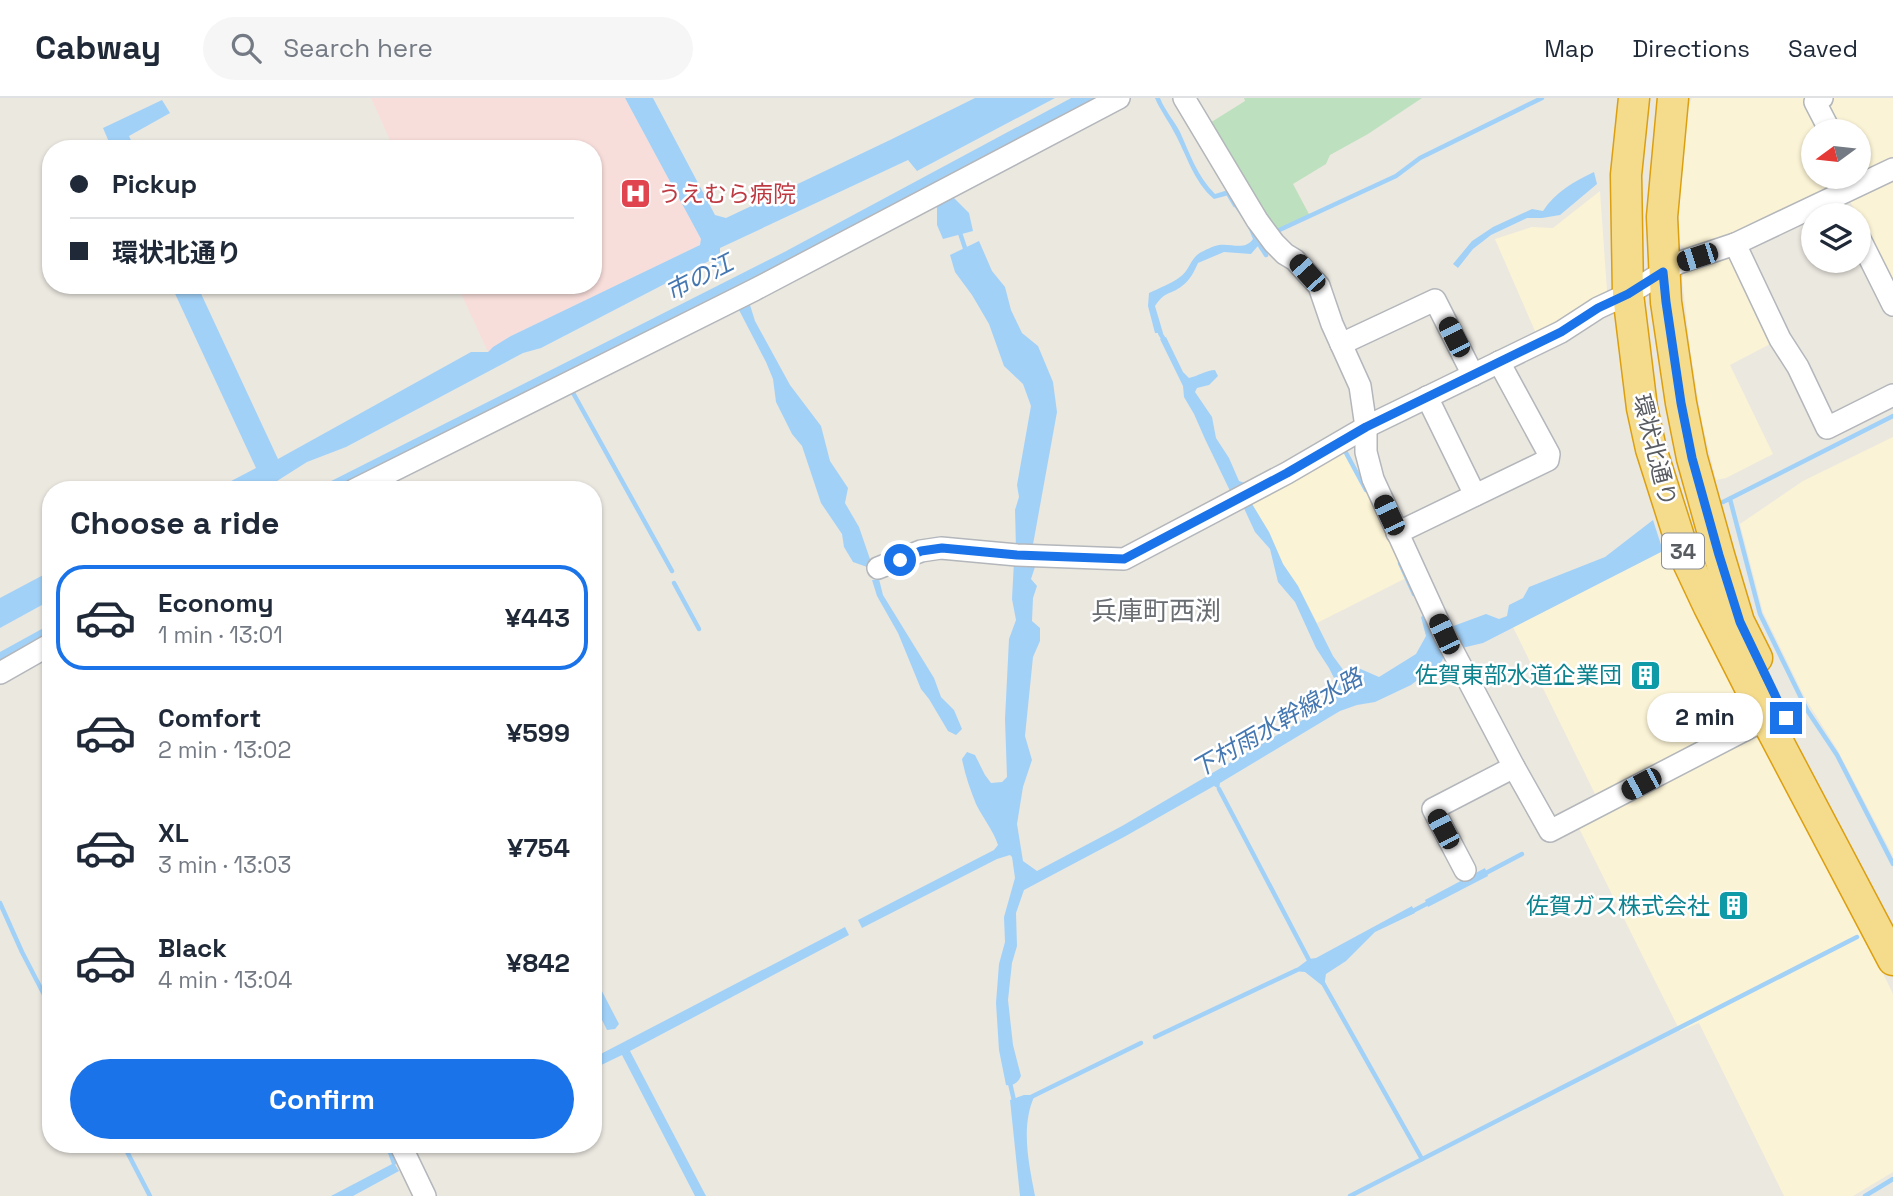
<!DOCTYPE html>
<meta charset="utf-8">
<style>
:root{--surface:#fff;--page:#f6f6f7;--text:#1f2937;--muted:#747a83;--line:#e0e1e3;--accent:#1a73e8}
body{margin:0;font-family:"Space Grotesk","Noto Sans JP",sans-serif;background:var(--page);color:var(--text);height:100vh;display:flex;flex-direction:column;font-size:26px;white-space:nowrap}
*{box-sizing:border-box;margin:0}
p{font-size:23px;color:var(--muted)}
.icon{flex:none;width:38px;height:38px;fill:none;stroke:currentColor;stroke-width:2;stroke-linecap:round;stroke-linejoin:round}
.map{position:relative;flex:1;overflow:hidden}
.details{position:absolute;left:42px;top:383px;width:560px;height:672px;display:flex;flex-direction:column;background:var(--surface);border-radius:28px;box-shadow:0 2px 5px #0004}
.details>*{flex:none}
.banner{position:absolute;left:42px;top:42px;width:560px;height:154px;border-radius:28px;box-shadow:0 2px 5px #0004;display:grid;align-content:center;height:154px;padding:0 28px;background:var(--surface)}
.needle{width:46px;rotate:255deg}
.fabs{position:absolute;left:1801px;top:21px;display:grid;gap:14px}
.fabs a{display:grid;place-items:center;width:70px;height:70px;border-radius:50%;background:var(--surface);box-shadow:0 2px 5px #0004;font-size:35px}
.end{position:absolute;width:32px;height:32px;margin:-16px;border:9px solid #1a73e8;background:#fff;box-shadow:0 0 0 4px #fff}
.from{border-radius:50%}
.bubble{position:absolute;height:49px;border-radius:24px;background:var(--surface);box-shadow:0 2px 5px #0004;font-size:23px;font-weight:700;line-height:49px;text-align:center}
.car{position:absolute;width:21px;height:42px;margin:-21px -10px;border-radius:9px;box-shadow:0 0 5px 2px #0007;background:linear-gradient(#222 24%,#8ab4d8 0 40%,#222 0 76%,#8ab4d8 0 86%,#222 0)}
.banner b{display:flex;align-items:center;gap:24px;height:66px;font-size:26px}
.banner b+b{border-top:2px solid var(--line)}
.banner i{width:18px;height:18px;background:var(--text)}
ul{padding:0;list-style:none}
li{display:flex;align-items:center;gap:21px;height:105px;margin:0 14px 10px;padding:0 14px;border:4px solid transparent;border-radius:28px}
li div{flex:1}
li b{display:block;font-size:26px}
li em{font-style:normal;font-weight:700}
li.selected{border-color:var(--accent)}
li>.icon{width:63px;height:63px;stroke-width:1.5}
h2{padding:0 28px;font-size:32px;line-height:84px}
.button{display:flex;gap:14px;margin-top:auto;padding:14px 28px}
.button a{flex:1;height:80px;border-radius:42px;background:var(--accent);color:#fff;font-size:28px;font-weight:700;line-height:80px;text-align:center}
header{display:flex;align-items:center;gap:42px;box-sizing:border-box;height:98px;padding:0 35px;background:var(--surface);border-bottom:2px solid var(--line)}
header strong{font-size:33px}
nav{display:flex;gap:38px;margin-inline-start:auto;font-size:24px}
.search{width:490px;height:63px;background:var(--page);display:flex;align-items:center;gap:18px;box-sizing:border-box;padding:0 24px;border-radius:38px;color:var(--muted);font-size:26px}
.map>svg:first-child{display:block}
</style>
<header>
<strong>Cabway</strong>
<div class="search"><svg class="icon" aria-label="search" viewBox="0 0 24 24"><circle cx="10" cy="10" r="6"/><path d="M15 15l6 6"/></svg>Search here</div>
<nav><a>Map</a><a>Directions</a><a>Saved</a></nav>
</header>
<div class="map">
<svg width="1893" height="1098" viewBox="0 0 1893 1098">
<rect width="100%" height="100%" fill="#ebe8e0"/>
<g fill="#fbf3d5">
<path d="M1692 0H1811L1821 33H1813V79H1844L1847 86 1762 129 1689 155 1679 145V88L1684 20Z"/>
<path d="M1834 0H1893V64L1859 76 1858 33H1836L1826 11 1828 4Z"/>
<path d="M1893 78V192L1859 121 1858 117H1857L1848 99Z"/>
<path d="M1600 93 1607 193 1561 228 1538 240 1495 141 1532 129 1553 130Z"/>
<path d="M1732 156 1774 244 1730 267 1773 356 1726 380 1716 382 1702 324 1690 250 1682 180 1685 173Z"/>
<path d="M1893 339V758L1837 651 1805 600 1763 514 1740 426 1803 383Z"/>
<path d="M1343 348 1380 414 1408 479 1317 525 1298 488 1283 466 1269 434 1249 401Z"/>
<path d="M1668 450 1864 836 1893 896V1074L1853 1098H1784L1699 925 1680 933 1572 716 1598 702 1513 529Z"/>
</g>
<path fill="#f8dedb" d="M371 0H625L701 141 700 147 511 238 488 254 457 187H593V51H394Z"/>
<path fill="#bde1be" d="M1244 0H1422L1368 36 1330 57 1326 66 1293 86 1310 118 1274 135 1205 28 1245 3Z"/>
<g fill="#a2d1f8">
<path d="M625 0H653L715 117 726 120 890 42 975 0H1055L917 73 908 62 720 150V158L724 166 720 168 709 163 541 250 523 255 346 349 307 364 277 383 261 388 255 392H214L256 370 171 187H197L278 361 471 254H488L493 249 511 238 700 147 701 141Z"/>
<path d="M1155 0H1160C1165 13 1174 22 1180 34 1190 56 1197 78 1215 96L1228 92 1230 96 1229 97 1214 101C1193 83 1187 57 1174 34 1168 22 1160 12 1155 0Z"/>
<path d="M162 2 170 15 129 38 135 51H112L103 30Z"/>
<path d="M1594 74 1597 86 1560 117 1542 120H1527L1491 137 1473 151 1458 170 1453 166 1472 143 1493 129 1532 111 1543 113C1555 94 1575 83 1594 74Z"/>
<path d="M953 99 969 115 973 133 943 141 937 127V106Z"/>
<path d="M1237 105 1263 142 1251 156 1224 154 1198 165C1194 174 1190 182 1182 188 1169 198 1166 192 1155 208L1163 235H1155L1148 208 1149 195C1159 190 1171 186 1180 179 1188 174 1190 163 1197 157 1200 154 1208 151 1212 149 1228 142 1243 155 1253 141L1247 127 1234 108Z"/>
<path d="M979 143 992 173 1005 189 1011 212 1022 235 1038 248 1053 284 1057 314 1032 452 1016 451 1015 412 1019 399 1017 387 1031 308 1023 286 1004 268 989 226 972 197 955 174 950 157Z"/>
<path d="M742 206 750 207 755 223 790 287 821 328 830 363 848 390 845 405 859 429 871 464 867 469 853 464 844 449 842 436 821 405 802 348 792 336 776 304 773 281 766 264 739 212Z"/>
<path d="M1166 239 1183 274 1189 280C1198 278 1207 272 1215 272L1218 278 1209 287 1197 290 1195 294 1212 319 1216 340 1229 360 1239 383 1248 386 1232 397 1205 341 1194 316 1184 299 1183 288 1160 241Z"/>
<path d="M1249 401 1269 434 1283 466 1298 488 1333 558 1344 573 1348 576 1356 569 1379 579 1416 556 1426 538 1421 519 1425 516 1448 530 1486 516 1499 521 1507 518 1509 507 1523 500 1529 489 1605 459 1653 422 1663 453 1483 545 1445 554 1442 563 1411 587 1375 604 1357 607 1340 613 1220 685 1219 691 1214 688 1124 739 1024 792 1016 815 1017 848 1012 865 1008 902 1013 947 1021 978C1018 985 1013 988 1006 987L999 952 996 905 999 866 1005 844 1004 819 1015 780 1012 759 1010 757 997 761 862 830 858 822 994 752 998 747C993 732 983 720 976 706 970 691 965 677 962 661L967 654 975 657 985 677 991 685 1002 684 1007 679 1005 621 1009 541 1016 522 1012 501 1014 463 1036 466 1031 481 1037 488 1033 500 1032 523 1040 530V543L1033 559 1025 638 1032 662 1023 689 1017 726 1023 763 1037 773 1122 728 1318 613 1324 603 1336 592 1335 582 1329 570 1316 550 1295 504 1278 484 1270 451 1255 434 1242 406Z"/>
<path d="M47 475 51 482V502L0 530V500Z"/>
<path d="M879 481 883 497 934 580 941 599 954 612 962 631 956 637 948 633 929 601 921 591 898 535 877 498 872 482Z"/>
<path d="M1485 770 1488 778 1428 809 1425 802Z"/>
<path d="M1412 808 1415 815 1375 834 1346 863 1326 876 1324 889 1305 874 1293 873 1309 861 1316 860Z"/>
<path d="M845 829 849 837 630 953 706 1098H695L622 957 593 971V960Z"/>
<path d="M593 876 619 926 615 931 607 932 593 904Z"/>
<path d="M1024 997H1035C1020 1028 1029 1066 1035 1098H1020L1010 1002Z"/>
<path d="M394 1065 399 1073 353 1098H331Z"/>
</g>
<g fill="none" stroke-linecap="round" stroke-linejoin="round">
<g stroke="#a2d1f8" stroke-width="4.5">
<path d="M1229 97 1235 107"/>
<path d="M959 132 966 153"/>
<path d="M1275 134 1396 78 1420 60 1542 0"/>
<path d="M1259 146 1266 157"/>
<path d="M1160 235 1163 240"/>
<path d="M572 293 672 473"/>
<path d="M1345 353 1366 392"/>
<path d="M1730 401 1760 516 1807 612 1837 657 1893 766"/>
<path d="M1723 404 1893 318"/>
<path d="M1400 465 1414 496"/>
<path d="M674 485 699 531"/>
<path d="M1219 691 1310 864"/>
<path d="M1484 776 1522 756"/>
<path d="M0 805 22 854 51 910"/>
<path d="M1409 815 1432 803"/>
<path d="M1323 885 1422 1061"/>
<path d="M1155 939 1297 872"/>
<path d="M1010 985 1015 1007"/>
<path d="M1031 999 1141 945"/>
<path d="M123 1046 150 1098"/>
<path d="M387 1046 394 1065"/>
<path d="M1350 1098 1857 839"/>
<path d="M1865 1098 1893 1081"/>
</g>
<g stroke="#a2d1f8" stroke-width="14">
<path d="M329 392 790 159 1086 0"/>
<path d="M0 562 51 534"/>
</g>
<defs>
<g id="minor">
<path d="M1184 0 1257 122 1274 145 1285 156 1295 162 1319 188 1332 226 1360 288 1366 329V354L1373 381 1444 536 1514 669 1550 733 1766 621"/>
<path d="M1822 0 1815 4 1830 33"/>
<path d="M1858 137 1893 207"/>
<path d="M1735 146 1780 241 1798 269 1827 330 1893 297"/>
<path d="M1341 246 1435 202 1473 277"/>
<path d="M1427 299 1475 397"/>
<path d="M354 392 754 192 1119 0"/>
<path d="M1397 435 1548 362 1549 356 1499 264"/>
<path d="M878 470 921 453 941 450 1017 457 1124 461 1287 375 1366 329 1561 234 1598 210 1628 196 1678 165 1735 146 1893 71"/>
<path d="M0 575 51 546"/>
<path d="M1465 772 1433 711 1514 669"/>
<path d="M400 1046 425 1098"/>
</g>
<g id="highway">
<path d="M1634 0 1626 77 1628 196 1642 310 1651 351 1685 458 1709 509 1766 621 1893 862"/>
<path d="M1673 0 1662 119 1666 204 1681 305 1692 360 1719 457 1739 524 1757 560"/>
</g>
</defs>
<use href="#minor" stroke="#b3b6ba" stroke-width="24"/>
<use href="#highway" stroke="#db9f10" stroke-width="33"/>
<use href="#minor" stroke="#fff" stroke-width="21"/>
<use href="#highway" stroke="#f5dc8d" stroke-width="30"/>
</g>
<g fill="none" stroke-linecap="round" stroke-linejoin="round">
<path stroke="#1a73e8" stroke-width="9" d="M900 462 921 453 942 450 1017 457 1124 461 1287 375 1366 329 1561 234 1598 210 1628 196 1663 174 1666 204 1681 305 1692 360 1719 457 1740 524 1786 620"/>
</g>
<defs>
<symbol id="hospital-square" viewBox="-11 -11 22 22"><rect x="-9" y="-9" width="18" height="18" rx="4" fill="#e0444e" stroke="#fff"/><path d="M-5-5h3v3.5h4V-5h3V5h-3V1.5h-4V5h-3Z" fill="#fff"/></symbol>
<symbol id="building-square" viewBox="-11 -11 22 22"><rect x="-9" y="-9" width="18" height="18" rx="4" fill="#0f9aa8" stroke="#fff"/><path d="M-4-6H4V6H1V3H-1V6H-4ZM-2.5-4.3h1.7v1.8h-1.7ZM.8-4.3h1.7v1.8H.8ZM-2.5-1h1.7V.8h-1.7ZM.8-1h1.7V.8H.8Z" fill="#fff"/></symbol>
</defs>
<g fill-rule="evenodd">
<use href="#hospital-square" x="618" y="78" width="35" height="35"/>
<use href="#building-square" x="1628" y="560" width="35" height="35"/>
<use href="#building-square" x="1716" y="790" width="35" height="35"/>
</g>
<g text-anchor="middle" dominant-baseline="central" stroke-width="5" stroke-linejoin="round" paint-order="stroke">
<rect fill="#fff" stroke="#8b8d90" stroke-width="2" x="1662" y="435.5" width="42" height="35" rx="5"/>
<g font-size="21" font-weight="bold" fill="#595c60">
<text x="1683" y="453">34</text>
</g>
<g font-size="23" fill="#be3a42" stroke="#fff" text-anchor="start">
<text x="658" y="96">うえむら病院</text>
</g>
<g font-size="23" fill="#595c60" stroke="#fff">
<text transform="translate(1655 352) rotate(76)">環状北通り</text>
</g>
<g font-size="23" fill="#0d838f" stroke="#fff" text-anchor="end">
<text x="1622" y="577">佐賀東部水道企業団</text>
<text x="1710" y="808">佐賀ガス株式会社</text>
</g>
<g font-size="24" font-style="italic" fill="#4578b1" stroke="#fff">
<text transform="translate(699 179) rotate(-27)">市の江</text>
<text transform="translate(1277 625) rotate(-30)">下村雨水幹線水路</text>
</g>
<g font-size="26" fill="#6a6e72" stroke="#fff">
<text x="1156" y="513">兵庫町西渕</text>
</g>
</g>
</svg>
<div class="fabs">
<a><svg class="needle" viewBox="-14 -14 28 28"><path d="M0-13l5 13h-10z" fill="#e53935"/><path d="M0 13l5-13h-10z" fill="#747a83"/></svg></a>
<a><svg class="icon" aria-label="layers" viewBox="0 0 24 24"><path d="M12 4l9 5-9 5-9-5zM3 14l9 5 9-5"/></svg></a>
</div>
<i class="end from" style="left:900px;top:462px"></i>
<i class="end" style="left:1786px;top:620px"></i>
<div class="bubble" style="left:1647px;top:595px;width:116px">2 min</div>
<i class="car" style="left:1697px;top:159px;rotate:252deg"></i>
<i class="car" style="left:1307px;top:175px;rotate:318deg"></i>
<i class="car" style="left:1454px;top:239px;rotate:333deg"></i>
<i class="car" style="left:1389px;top:417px;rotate:335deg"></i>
<i class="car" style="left:1444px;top:536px;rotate:335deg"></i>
<i class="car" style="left:1641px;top:686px;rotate:242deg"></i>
<i class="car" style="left:1443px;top:731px;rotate:332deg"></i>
<div class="banner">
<b><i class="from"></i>Pickup</b>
<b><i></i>環状北通り</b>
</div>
<section class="details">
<h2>Choose a ride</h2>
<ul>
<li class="selected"><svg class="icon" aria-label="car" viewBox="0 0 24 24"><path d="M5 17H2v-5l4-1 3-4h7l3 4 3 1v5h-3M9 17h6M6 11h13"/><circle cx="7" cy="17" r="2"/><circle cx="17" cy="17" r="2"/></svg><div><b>Economy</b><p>1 min · 13:01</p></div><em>¥443</em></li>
<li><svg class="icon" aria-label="car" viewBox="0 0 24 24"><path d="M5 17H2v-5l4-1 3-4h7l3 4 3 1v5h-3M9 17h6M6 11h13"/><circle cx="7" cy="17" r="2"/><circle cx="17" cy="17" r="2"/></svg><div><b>Comfort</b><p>2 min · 13:02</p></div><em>¥599</em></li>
<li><svg class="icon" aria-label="car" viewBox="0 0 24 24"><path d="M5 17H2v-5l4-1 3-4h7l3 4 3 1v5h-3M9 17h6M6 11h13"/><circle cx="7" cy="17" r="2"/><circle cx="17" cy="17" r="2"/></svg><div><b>XL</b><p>3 min · 13:03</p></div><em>¥754</em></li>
<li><svg class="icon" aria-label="car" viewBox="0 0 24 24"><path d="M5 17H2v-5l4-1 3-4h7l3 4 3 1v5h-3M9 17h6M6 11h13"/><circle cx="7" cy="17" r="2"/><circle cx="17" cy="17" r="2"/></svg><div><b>Black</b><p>4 min · 13:04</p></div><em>¥842</em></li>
</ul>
<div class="button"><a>Confirm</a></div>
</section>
</div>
